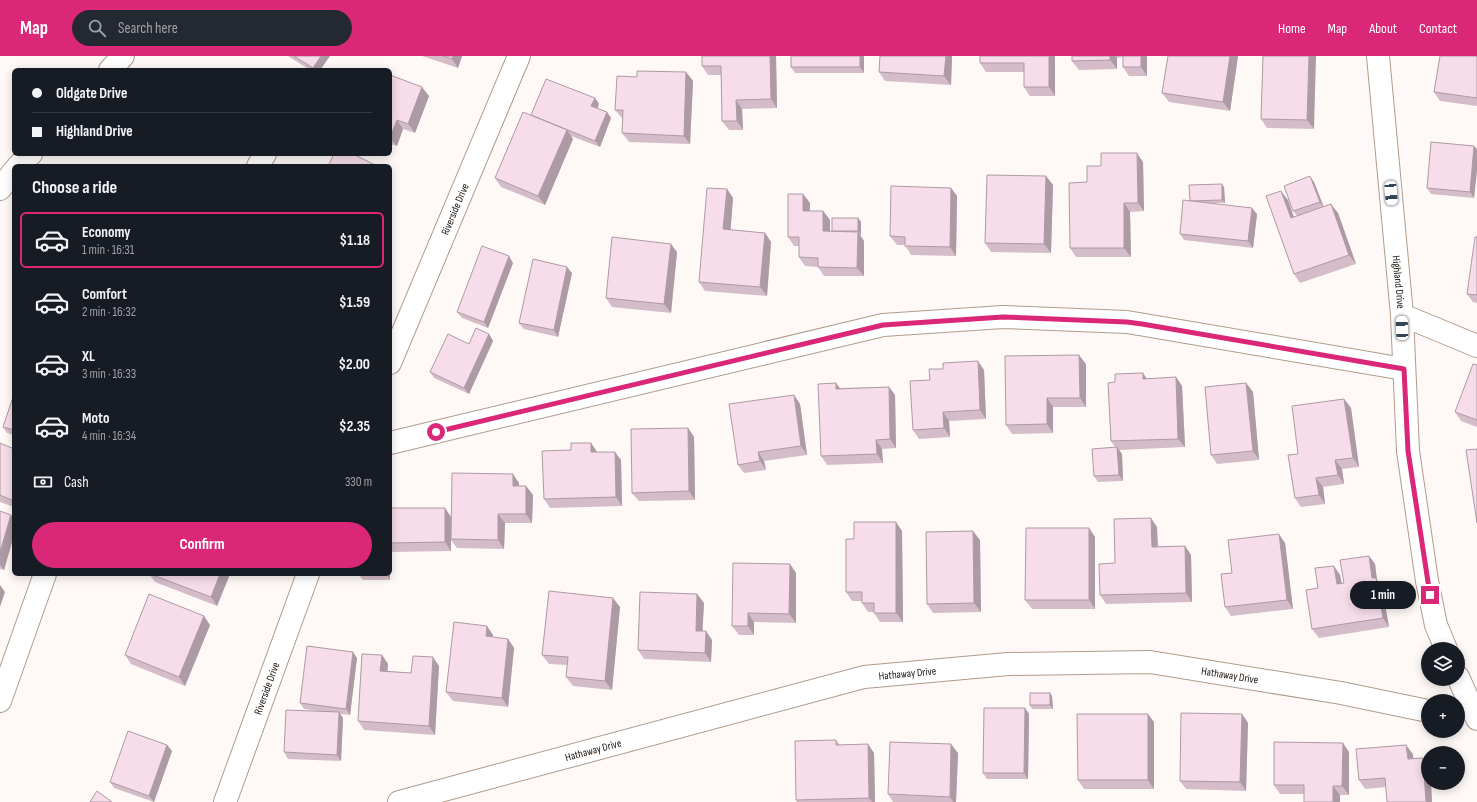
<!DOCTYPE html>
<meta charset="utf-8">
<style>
:root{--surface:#171b24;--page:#242831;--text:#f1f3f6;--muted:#9ea1a6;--line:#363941;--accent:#db2777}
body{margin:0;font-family:"Sofia Sans Condensed",sans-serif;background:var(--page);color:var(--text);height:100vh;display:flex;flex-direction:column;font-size:15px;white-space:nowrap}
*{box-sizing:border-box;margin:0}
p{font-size:13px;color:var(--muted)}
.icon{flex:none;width:22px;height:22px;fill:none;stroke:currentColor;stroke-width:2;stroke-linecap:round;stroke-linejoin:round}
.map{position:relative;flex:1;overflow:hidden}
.details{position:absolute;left:12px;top:108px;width:380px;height:412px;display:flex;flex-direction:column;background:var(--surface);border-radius:6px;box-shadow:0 2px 10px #0003}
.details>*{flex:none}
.top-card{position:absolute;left:12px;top:12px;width:380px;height:88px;border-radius:6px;box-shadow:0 2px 10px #0003;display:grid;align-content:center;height:88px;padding:0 20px;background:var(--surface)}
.fabs{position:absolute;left:1421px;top:586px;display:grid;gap:8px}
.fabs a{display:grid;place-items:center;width:44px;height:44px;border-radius:50%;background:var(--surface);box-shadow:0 2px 10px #0003;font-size:20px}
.end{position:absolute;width:18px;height:18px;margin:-9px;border:5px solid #db2777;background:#fff;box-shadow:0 0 0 2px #fff}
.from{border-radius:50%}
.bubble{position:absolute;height:28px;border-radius:14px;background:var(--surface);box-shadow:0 2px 10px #0003;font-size:13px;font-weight:700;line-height:28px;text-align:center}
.car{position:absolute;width:12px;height:24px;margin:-12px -6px;border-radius:5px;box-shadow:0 0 3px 1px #0007;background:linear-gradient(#fff 24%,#345 0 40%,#fff 0 76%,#345 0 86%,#fff 0)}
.top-card b{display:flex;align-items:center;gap:14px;height:38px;font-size:15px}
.top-card b+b{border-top:1px solid var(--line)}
.top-card i{width:10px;height:10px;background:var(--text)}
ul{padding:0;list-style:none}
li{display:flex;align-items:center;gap:12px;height:56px;margin:0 8px 6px;padding:0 12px;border:2px solid transparent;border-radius:6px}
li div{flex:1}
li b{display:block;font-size:15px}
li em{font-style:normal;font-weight:700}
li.current{border-color:var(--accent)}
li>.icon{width:36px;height:36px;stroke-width:1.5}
h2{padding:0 20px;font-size:18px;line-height:48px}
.pay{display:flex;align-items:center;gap:10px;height:44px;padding:0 20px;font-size:15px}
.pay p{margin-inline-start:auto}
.cta{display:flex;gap:8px;margin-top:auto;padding:8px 20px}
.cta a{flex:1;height:46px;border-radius:24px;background:var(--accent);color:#fff;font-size:16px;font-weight:700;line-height:46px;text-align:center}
header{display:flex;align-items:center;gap:24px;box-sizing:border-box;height:56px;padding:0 20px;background:var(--accent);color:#fff}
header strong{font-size:19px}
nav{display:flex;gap:22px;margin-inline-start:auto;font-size:14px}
.search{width:280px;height:36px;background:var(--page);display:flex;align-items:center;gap:10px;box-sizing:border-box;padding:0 14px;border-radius:22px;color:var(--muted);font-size:15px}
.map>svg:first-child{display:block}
</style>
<header>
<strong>Map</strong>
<div class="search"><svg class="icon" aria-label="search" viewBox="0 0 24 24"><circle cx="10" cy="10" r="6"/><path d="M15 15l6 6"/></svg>Search here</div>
<nav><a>Home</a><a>Map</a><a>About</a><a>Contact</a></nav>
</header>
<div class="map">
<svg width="1477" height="746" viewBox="0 0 1477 746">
<rect width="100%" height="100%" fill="#fef9f6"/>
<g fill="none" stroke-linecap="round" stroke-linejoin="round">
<defs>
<g id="minor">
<path id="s1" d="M1378 0 1402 259 1408 395 1427 525 1436 569 1446 593"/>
<path d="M110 14 123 0"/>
<path d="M18 110 31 98"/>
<path d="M258 110 265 98"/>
<path d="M0 133 14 115"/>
<path d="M1402 259 1477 290"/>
<path id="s2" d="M390 307 519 0"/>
<path d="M390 387 883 269 1003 261 1127 266 1404 313"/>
<path d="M1458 621 1477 663"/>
<path d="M0 645 45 518"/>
<path id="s3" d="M225 746 308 518"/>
<path id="s4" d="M399 746 864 621 1008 608 1150 606 1341 637 1428 655"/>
</g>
</defs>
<use href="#minor" stroke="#b19b8b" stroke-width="24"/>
<use href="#minor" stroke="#fff" stroke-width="22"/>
</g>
<g fill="#d4bdc9">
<path d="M288 0H330L320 14H310Z"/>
<path d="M422 0H462L458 12Z"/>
<path d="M776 0 777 52 742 53 743 74H729L722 65 721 19H708L702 10Z"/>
<path d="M864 0V17H795L791 11Z"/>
<path d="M880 0H952L951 29 885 25 879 16Z"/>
<path d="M1055 0V40H1030L1024 31V16H986L980 7Z"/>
<path d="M1072 0H1147V20H1129L1123 11V1L1117 2V13L1079 14 1072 5Z"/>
<path d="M1168 0H1238L1230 55 1169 46 1162 37Z"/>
<path d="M1263 0 1314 73 1267 72 1261 63Z"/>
<path d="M1477 0V50L1440 45 1434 36Z"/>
<path d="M686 16 693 25 690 88 629 86 622 77 623 63 622 62 615 54 637 21Z"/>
<path d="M390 19 429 40 415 77 403 73 397 90 390 88Z"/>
<path d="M595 42 599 48 597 52 607 56 611 62 600 91 571 80 573 83 545 149 501 131 495 122 531 59Z"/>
<path d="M1477 93 1474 142 1431 138 1427 132Z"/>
<path d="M1143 106 1144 155 1130 156 1131 201H1076L1070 192 1087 126 1101 110Z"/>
<path d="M1046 120 1053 129 1051 197 991 196 985 187Z"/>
<path d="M1314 126 1324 151 1338 157 1356 208 1300 227 1294 218 1288 144 1294 161 1297 160 1293 155Z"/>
<path d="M1224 131 1225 147H1213L1257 158 1253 192 1184 184 1180 178 1190 145Z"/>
<path d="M951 132 957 140 956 200 911 199 905 189H897L890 180Z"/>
<path d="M727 133 733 142 730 174 765 177 771 186 767 240 705 235 699 226Z"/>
<path d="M803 138 810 147V155H823L830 164V175H833L858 162 861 166V179H860L864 185V220H824L818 211 805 210 799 201V190H794L788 181Z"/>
<path d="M1477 181V247L1473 246 1467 238Z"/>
<path d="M677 196 671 257 612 251 606 242Z"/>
<path d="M513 207 488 272 462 262 457 256Z"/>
<path d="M572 217 558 281 524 273 519 267Z"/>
<path d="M489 278 493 285 469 338 434 322 430 316 469 288Z"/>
<path d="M1086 308V351H1053V377L1012 378 1006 369Z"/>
<path d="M1477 309V371L1461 365 1455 356Z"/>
<path d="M984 314 986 363 949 365 950 381 919 383 913 374 930 324Z"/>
<path d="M1176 321 1182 330 1185 391 1119 394 1122 398 1123 425 1098 426 1094 420 1115 391 1111 385 1115 326 1147 323Z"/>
<path d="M836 327 840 332 889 331 895 339 896 392 882 393 883 407 827 409 821 400Z"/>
<path d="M1246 327 1253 336 1259 404 1217 408 1211 399Z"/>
<path d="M14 338V379L7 377 3 371Z"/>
<path d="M794 339 800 348 807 399 764 405 766 414 744 417 738 409Z"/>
<path d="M1344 343 1351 352 1359 411 1342 413 1344 428 1323 431 1325 448 1301 451 1295 442 1298 398Z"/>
<path d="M688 372 694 381 695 444 639 445 632 437Z"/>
<path d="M0 387 14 393V451L0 446Z"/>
<path d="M591 387 597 396 621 404 622 450 550 452 544 443 571 394Z"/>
<path d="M519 427V430H526L533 439 532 467H505L504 493 457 492 451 484V495L390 496V524H363L358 518H390V452H445L451 461Z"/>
<path d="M0 455 14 463V479L4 514 0 513Z"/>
<path d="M1157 471 1158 491 1185 490 1191 499 1192 546 1106 548 1100 539 1115 507Z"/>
<path d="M1089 472 1095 481V553H1032L1025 544Z"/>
<path d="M902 475 903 566H880L874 557V556H868L862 547V545H852L846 536 854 483Z"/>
<path d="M980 484 981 556 933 557 927 548Z"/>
<path d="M1285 487 1293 553 1231 560 1225 551 1232 517Z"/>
<path d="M1369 500 1375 508 1377 524 1382 531 1389 571 1319 582 1312 573 1318 532 1340 519 1342 527H1344Z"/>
<path d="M790 508 796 517V567L754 566V579H739L732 570Z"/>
<path d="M149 518H230L217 550 155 526Z"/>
<path d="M697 538 704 547 702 575 712 584 711 606 644 603 638 594Z"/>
<path d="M620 551 612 634 573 630 566 621 568 609 549 608 542 599Z"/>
<path d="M210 569 185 630 131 608 125 599Z"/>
<path d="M493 579V581L508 583 514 592 508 651 453 645 446 636Z"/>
<path d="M382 599 388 608 387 615 411 617 439 610 435 679 364 674 358 665Z"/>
<path d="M357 602 350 659 340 658 343 662 341 705 288 703 284 696 319 655 304 653 300 647Z"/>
<path d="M1050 637 1052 640 1053 653H1032L1030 649Z"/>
<path d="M1025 652 1029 658 1028 723H987L983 717Z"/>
<path d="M1242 658 1248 667 1246 735 1186 733 1180 725Z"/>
<path d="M1154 666V733H1084L1078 724Z"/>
<path d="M836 684 840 689 874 697 875 746H797L796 744Z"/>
<path d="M167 689 172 695 154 746 114 732 110 726Z"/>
<path d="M1349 696V739H1340V746L1304 738H1280L1274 729Z"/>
<path d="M958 697 956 746H893L888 738Z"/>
<path d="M1413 698V702H1423L1428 709V727H1431L1432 746 1386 731 1365 733 1359 724Z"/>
</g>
<g fill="#ad9aa4">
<path d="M321 0H330L320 14H314L313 12Z"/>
<path d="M453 0H462L458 12 452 3Z"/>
<path d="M770 0H776L777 52 771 43Z"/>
<path d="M860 0H864V17L860 11Z"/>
<path d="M946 0H952L951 29 944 20Z"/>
<path d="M1049 0H1055V40L1049 31Z"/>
<path d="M1110 0H1116L1117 2V13L1110 4Z"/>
<path d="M1141 0H1147V20L1141 11Z"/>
<path d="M1230 0H1238L1230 55 1223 46Z"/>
<path d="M1309 0H1316L1314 73 1307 64Z"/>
<path d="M686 16 693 25 690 88 684 80Z"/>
<path d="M422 31 429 40 415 77 408 68Z"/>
<path d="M595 42 599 48 596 56 591 50Z"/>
<path d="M736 44 742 53 743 74 737 65Z"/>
<path d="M607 56 611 62 600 91 595 85Z"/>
<path d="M397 64 403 73 397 90 390 82Z"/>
<path d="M567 74 573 83 545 149 538 140Z"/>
<path d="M1474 90 1477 93V115L1474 142 1470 136Z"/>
<path d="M1137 97 1143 106 1144 155 1138 147Z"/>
<path d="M1046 120 1053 129 1051 197 1044 188Z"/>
<path d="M1310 120 1314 126 1324 152 1320 146Z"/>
<path d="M1222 128 1224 131 1225 147 1222 144Z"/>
<path d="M951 132 957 140 956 200 950 191Z"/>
<path d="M727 133 733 142 730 182 723 173Z"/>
<path d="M1281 135 1288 144 1297 171 1291 162Z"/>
<path d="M803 138 810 147 809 164 803 155Z"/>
<path d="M1124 147 1130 156 1131 201 1124 192Z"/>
<path d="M1331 148 1338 157 1356 208 1349 199Z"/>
<path d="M1252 152 1257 158 1253 192 1248 185Z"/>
<path d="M823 155 830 164V184L823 175Z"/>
<path d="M858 162 861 166V179L858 175Z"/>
<path d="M858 176 864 185V220L857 212Z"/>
<path d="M765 177 771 186 767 240 760 231Z"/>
<path d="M671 188 677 196 671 257 664 248Z"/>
<path d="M509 200 513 207 488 272 484 266Z"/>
<path d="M567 211 572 217 558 281 554 274Z"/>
<path d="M489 278 493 285 469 338 464 332Z"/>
<path d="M1079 299 1086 308V351L1080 342Z"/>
<path d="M978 305 984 314 986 363 980 354Z"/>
<path d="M1143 317 1149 326 1143 323Z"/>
<path d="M1176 321 1182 330 1185 391 1178 383Z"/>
<path d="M836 327 842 336 836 333Z"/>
<path d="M1246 327 1253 336 1259 404 1253 395Z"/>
<path d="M889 331 895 339 896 392 890 383Z"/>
<path d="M794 339 800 348 807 399 801 390Z"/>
<path d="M1047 342 1053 351V377L1047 368Z"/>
<path d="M1344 343 1351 352 1359 411 1353 402Z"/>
<path d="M943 356 949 365 950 381 944 372Z"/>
<path d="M688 372 694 381 695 444 689 435Z"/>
<path d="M876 384 882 393 883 407 877 398Z"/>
<path d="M591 387 597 396V405L591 396Z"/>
<path d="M1117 391 1122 398 1123 425 1119 419Z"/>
<path d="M615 396 621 404 622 450 616 441Z"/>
<path d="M758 396 764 405 766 414 760 405Z"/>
<path d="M1335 404 1342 413 1344 428 1338 419Z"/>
<path d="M513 418 519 427V439L513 430Z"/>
<path d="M1316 422 1323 431 1325 448 1319 439Z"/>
<path d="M526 430 533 439 532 467 526 458Z"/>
<path d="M445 452 451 461V495L445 486Z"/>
<path d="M498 458 505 467 504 493 498 484Z"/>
<path d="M11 459 14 463V479L4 514 0 509V496Z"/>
<path d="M1151 462 1157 471 1158 500 1152 491Z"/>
<path d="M896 466 902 475 903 566 896 557Z"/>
<path d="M1089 472 1095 481V553L1089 544Z"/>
<path d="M973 475 980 484 981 556 974 547Z"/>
<path d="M1279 478 1285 487 1293 553 1287 544Z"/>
<path d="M1185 490 1191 499 1192 546 1186 537Z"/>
<path d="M390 495V524L386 518H390Z"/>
<path d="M1369 500 1375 508 1377 524 1382 531 1389 571 1383 562 1372 522Z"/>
<path d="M790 508 796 517V567L789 558Z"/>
<path d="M1334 510 1340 519 1343 537 1337 528Z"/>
<path d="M220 518H230L217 550 211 541Z"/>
<path d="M0 529 5 536 0 551Z"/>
<path d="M697 538 704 547 702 584 696 575Z"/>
<path d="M613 542 620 551 612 634 605 625Z"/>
<path d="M748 557 754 566V579L748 570Z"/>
<path d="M204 560 210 569 185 630 179 621Z"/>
<path d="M487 570 493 579 492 589 486 580Z"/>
<path d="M706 575 712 584 711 606 705 597Z"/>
<path d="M508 583 514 592 508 651 502 642Z"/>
<path d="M353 596 357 602 350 659 346 653Z"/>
<path d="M382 599 388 608 387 624 380 615Z"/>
<path d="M433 601 439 610 435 679 429 670Z"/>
<path d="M1050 637 1052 640 1053 653 1050 649Z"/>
<path d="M1025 652 1029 658 1028 723 1024 717Z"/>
<path d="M339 656 343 662 341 705 337 699Z"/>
<path d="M1148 658 1154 666V733L1148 724Z"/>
<path d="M1242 658 1248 667 1246 735 1240 726Z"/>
<path d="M1343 687 1349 696V739L1342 730Z"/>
<path d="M868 688 874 697 875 746H872L869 742Z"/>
<path d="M951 688 958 697 956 746H953L950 741Z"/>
<path d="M167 689 172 695 154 746 149 740Z"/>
<path d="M1406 689 1413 698 1414 712 1408 703Z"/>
<path d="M1423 702 1428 709V727H1431L1432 746H1426Z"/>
<path d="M1333 730 1340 739V746H1333Z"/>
</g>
<g fill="#f7dcea" stroke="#ad9aa4">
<path d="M294 0H321L313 12Z"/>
<path d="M443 0H453L452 3Z"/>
<path d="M702 0H770L771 43 736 44 737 65H722L721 10H702Z"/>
<rect x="791" y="0" width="69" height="11"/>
<path d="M880 0H946L944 20 879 16Z"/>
<path d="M980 0H1049V31H1024V7H980Z"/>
<path d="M1072 0H1110V4L1072 5Z"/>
<rect x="1123" y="0" width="18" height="11"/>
<path d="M1168 0H1230L1223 46 1162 37Z"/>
<path d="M1263 0H1309L1307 64 1261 63Z"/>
<path d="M1440 0H1477V42L1434 36Z"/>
<path d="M637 15 686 16 684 80 622 77 623 54H615L617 20 637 21Z"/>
<path d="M390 19 422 31 408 68 397 64 390 82Z"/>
<path d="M546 23 595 42 591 50 607 56 595 85 531 59Z"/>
<path d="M523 56 567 74 538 140 495 122Z"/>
<path d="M1431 86 1474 90 1470 136 1427 132Z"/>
<path d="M1101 97H1137L1138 147H1124V192H1070L1069 127 1087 126V110H1101Z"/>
<path d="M334 98H353L377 110H328Z"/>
<path d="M987 119 1046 120 1044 188 985 187Z"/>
<path d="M1310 120 1320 146 1293 155 1284 130Z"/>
<path d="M1222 128V144L1190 145 1189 129Z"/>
<path d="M891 130 951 132 950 191 905 190V181L890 180Z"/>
<path d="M707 132 727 133 723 173 765 177 760 231 699 226Z"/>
<path d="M1281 135 1291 162 1331 148 1349 199 1294 218 1266 140Z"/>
<path d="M788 138H803V155H823V175L858 176 857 212 818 211V202L799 201V181H788Z"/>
<path d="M1183 144 1252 152 1248 185 1180 178Z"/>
<rect x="832" y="162" width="26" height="13"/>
<path d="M612 181 671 188 664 248 606 242Z"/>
<path d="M1475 181H1477V239L1467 238Z"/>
<path d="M482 190 509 200 484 266 457 256Z"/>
<path d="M533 203 567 211 554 274 519 267Z"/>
<path d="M476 272 489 278 464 332 430 316 448 278 469 288Z"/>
<path d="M1079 299 1080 342H1047V368L1006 369 1005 300Z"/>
<path d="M978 305 980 354 943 356 944 372 913 374 910 325 930 324 929 313H943V307Z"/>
<path d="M1473 308 1477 309V364L1455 356Z"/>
<path d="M1143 317V323L1176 321 1178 383 1111 385 1108 327 1115 326V318Z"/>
<path d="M836 327V333L889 331 890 383 876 384 877 398 821 400 818 328Z"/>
<path d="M1246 327 1253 395 1211 399 1205 331Z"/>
<path d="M14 338V374L3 371Z"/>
<path d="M794 339 801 390 758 396 760 405 738 409 729 348Z"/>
<path d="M1344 343 1353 402 1335 404 1338 419 1316 422 1319 439 1295 442 1288 399 1298 398 1292 350Z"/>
<path d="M688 372 689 435 632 437 631 373Z"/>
<path d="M0 387 14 393V445L0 439Z"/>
<path d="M571 387H591V396H615L616 441 544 443 542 395 571 394Z"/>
<path d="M1117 391 1119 419 1094 420 1092 393Z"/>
<path d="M1477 393V467L1466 394Z"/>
<path d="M452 417 513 418V430H526V458H498V484L451 483Z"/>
<path d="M390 452H445V486L390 487Z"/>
<path d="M0 455 11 459 0 496Z"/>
<path d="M1151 462 1152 491 1185 490 1186 537 1100 539 1099 508 1115 507 1114 463Z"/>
<path d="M854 466H896V557H874V547H862V536H846V483H854Z"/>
<path d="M1026 472H1089V544H1025Z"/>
<path d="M973 475 974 547 927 548 926 476Z"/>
<path d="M1279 478 1287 544 1225 551 1221 518 1232 517 1228 484Z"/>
<path d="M1369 500 1372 522H1376L1383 562 1312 573 1306 534 1318 532 1315 512 1334 510 1337 528 1344 527 1340 504Z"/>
<path d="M733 507 790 508 789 558 748 557V570H732Z"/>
<path d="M150 518H220L211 541Z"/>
<path d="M549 535 613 542 605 625 566 621 568 601 542 599Z"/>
<path d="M640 536 697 538 696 575H706L705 597 638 594Z"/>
<path d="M149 538 204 560 179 621 125 599Z"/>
<path d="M454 566 487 570 486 580 508 583 502 642 446 636Z"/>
<path d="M307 590 353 596 346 653 300 647Z"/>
<path d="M362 598 382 599 380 615 411 617 413 600 433 601 429 670 358 665Z"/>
<rect x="1030" y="637" width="20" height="12"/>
<path d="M984 652H1025L1024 717H983Z"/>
<path d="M286 654 339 656 337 699 284 696Z"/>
<path d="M1181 657 1242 658 1240 726 1180 725Z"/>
<path d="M1077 658H1148V724H1078Z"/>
<path d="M128 675 167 689 149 740 110 726Z"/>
<path d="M836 684V689L868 688 869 742 796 744 795 685Z"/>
<path d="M890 686 951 688 950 741 888 738Z"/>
<path d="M1274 686 1343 687 1342 730H1333V746H1304V729H1274Z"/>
<path d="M1406 689 1408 703 1423 702 1426 746H1387L1385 722 1359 724 1356 693Z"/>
<path d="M97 735 112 746H90Z"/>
</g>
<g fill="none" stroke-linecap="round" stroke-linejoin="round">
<path stroke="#db2777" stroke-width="5" d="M436 376 883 269 1003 261 1127 266 1142 268 1404 313 1408 395 1430 539"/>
</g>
<g text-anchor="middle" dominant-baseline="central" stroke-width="3" stroke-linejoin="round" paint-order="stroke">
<g font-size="11" fill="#1c140e" stroke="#fff">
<text stroke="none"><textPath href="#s2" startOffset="167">Riverside Drive</textPath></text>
<text stroke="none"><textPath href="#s1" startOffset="227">Highland Drive</textPath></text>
<text stroke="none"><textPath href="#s4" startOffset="525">Hathaway Drive</textPath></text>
<text stroke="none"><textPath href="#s4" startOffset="849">Hathaway Drive</textPath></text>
<text stroke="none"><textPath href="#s3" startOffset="121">Riverside Drive</textPath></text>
<text stroke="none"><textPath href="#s4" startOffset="201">Hathaway Drive</textPath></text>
</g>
</g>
</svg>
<div class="fabs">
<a><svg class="icon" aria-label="layers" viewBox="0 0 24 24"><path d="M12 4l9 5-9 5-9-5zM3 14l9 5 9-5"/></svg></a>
<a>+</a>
<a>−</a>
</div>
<i class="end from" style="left:436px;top:376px"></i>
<i class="end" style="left:1430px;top:539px"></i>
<div class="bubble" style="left:1350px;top:525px;width:66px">1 min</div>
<i class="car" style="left:1391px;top:137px;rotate:175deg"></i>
<i class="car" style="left:1402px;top:272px;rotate:358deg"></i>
<div class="top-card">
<b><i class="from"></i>Oldgate Drive</b>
<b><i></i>Highland Drive</b>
</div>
<section class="details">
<h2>Choose a ride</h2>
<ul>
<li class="current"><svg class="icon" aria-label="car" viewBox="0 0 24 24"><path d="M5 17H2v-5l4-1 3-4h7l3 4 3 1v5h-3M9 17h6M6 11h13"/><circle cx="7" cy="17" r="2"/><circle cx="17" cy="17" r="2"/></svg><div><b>Economy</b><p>1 min · 16:31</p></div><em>$1.18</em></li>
<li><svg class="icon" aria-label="car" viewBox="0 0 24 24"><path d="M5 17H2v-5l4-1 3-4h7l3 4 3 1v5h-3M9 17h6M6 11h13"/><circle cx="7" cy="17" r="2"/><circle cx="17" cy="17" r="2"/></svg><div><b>Comfort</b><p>2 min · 16:32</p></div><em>$1.59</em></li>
<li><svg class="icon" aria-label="car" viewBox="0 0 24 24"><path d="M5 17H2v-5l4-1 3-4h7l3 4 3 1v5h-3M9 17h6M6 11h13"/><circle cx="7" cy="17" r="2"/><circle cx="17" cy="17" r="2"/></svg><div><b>XL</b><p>3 min · 16:33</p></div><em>$2.00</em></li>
<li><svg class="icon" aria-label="car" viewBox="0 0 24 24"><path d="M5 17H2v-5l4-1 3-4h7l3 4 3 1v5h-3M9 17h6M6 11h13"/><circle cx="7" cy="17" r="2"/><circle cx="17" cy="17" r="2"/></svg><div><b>Moto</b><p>4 min · 16:34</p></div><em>$2.35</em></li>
</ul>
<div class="pay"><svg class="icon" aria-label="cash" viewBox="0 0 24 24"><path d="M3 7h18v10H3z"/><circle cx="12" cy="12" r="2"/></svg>Cash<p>330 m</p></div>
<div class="cta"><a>Confirm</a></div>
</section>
</div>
